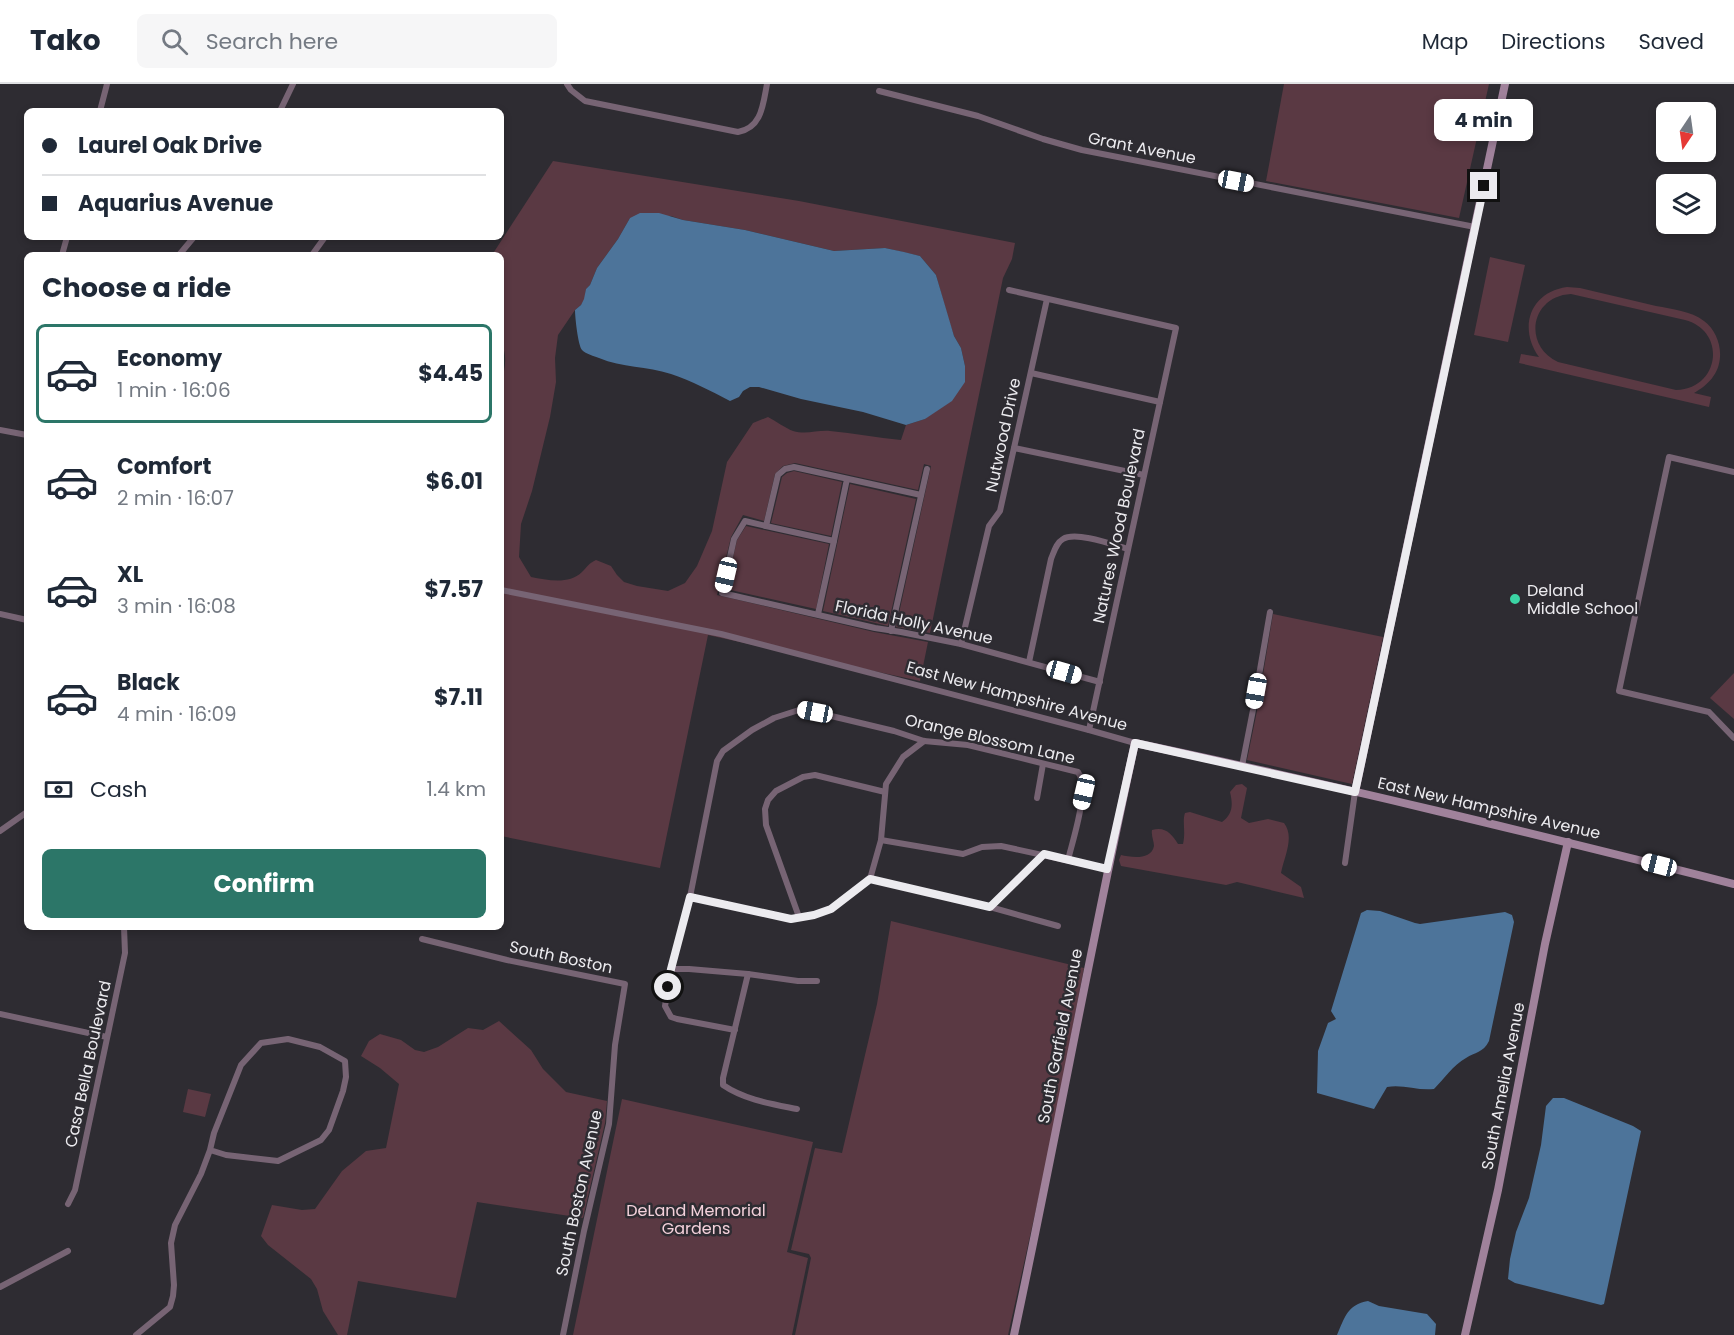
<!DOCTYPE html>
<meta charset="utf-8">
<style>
:root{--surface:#fff;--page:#f6f6f7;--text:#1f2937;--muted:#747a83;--line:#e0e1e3;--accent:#2c7668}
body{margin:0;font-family:Poppins,sans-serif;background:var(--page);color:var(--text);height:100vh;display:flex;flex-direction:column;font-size:22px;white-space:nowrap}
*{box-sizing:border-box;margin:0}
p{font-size:20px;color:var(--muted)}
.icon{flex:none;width:33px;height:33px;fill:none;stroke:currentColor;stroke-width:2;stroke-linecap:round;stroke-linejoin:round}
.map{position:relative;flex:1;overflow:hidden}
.details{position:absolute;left:24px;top:168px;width:480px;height:678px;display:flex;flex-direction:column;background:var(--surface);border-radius:9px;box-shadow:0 3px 9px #0003}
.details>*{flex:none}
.banner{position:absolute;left:24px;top:24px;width:480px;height:132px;border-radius:9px;box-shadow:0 3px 9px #0003;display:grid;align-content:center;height:132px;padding:0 18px;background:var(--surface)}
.needle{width:39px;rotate:193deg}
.buttons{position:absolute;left:1656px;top:18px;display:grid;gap:12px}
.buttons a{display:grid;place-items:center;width:60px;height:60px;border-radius:9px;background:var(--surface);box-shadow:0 3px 9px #0003;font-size:30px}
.end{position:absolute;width:27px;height:27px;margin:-14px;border:8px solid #ecebef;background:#111;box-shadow:0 0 0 3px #111}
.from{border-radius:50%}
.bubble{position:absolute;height:42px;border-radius:9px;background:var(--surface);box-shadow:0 3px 9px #0003;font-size:20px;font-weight:700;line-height:42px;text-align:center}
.car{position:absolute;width:18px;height:36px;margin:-18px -9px;border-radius:8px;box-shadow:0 0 4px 2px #0007;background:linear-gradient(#fff 24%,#345 0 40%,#fff 0 76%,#345 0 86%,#fff 0)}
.banner b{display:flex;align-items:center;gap:21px;height:57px;font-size:22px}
.banner b+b{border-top:2px solid var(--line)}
.banner i{width:15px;height:15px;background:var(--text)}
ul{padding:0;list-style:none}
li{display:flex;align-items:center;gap:18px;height:99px;margin:0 12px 9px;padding:0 6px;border:3px solid transparent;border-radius:9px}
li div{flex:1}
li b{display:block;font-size:22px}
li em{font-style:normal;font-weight:700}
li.active{border-color:var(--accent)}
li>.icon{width:54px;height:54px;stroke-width:1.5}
h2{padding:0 18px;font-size:27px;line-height:72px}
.pay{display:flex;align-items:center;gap:15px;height:66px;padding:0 18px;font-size:22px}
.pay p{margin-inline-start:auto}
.action{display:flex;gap:12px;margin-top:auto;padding:12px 18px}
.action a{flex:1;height:69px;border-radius:9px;background:var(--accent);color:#fff;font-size:24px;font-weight:700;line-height:69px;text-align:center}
header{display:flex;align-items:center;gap:36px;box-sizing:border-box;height:84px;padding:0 30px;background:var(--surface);border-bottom:2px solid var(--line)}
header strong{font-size:28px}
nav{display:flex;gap:33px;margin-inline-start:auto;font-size:21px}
.search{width:420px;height:54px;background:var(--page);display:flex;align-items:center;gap:15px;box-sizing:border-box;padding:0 21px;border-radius:9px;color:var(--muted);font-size:22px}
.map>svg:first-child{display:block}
</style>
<header>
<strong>Tako</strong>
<div class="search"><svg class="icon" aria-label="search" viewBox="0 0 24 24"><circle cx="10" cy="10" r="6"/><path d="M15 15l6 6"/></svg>Search here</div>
<nav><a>Map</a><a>Directions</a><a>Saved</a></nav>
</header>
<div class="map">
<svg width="1734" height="1251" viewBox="0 0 1734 1251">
<rect width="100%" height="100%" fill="#2e2c32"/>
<g fill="#5a3943" fill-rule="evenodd">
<path d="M1284 0H1489L1459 134 1266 97Z"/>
<path d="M553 77 799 117 1015 159 1012 175 1003 194 930 549 896 543 931 382 924 380 918 406 795 379 783 382 775 390 764 437 743 431 731 453 717 511 874 548 928 558 920 597 708 551 660 784 501 752V298C505 287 508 270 501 260V171H492ZM671 132 683 136 745 146 834 167 885 164 920 172 936 191 949 237 954 252 961 264 965 282 925 335 906 341 901 356C877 354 854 349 830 347 817 346 806 351 793 347 785 344 776 337 768 333L753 339 727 378 712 447 697 482 685 499 668 507 637 502 624 498 617 491 611 482 596 476C589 479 587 483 582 488 569 501 547 496 531 493L519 473 521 440 532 407 550 333 556 298 555 274 558 251 575 226 581 221 585 215 586 205 590 201 597 184 618 155 630 134Z"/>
<path d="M1490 173 1525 181 1508 258 1474 251Z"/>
<path d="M1567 203 1580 204C1605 210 1631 216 1656 222 1672 225 1691 227 1704 237 1715 245 1721 260 1720 273 1719 290 1708 301 1694 309L1711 313 1709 323 1519 279 1521 270 1539 273C1518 244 1530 208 1567 203ZM1571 210 1685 236C1727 247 1720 305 1676 306L1558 278C1522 261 1531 212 1571 210Z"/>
<path d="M794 387 842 398 831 452 771 439 782 393 787 389Z"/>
<path d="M850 400 916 415 888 542 823 527Z"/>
<path d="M746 442 829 460 816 525 726 505 737 456Z"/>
<path d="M1273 530 1383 553 1352 700 1247 676 1257 627Z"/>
<path d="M1734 589V635L1710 614Z"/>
<path d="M1242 700 1247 704 1241 734 1249 739 1268 735 1284 739C1295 753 1284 773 1281 789L1301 803 1304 814 1237 798 1226 801 1121 782 1119 776 1121 771C1130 773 1151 777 1154 762 1154 757 1151 752 1152 746 1165 742 1172 750 1178 760H1183C1186 747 1182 738 1185 729L1190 728 1222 738C1233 730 1233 721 1230 708L1236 701Z"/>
<path d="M891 837 1084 884 1050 1062 1008 1251H795L811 1174 809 1170 791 1166 815 1064 842 1069 877 920Z"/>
<path d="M499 937 531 966 543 985 566 1008 607 1017 605 1039 583 1134 477 1118 456 1214 358 1197 347 1251H338L323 1227 317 1205 311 1195 268 1161 261 1152 272 1121 302 1126 315 1125 342 1087 366 1067 386 1064 399 1000 380 984 361 972 369 957 380 950 401 956 415 966 424 968 438 963 468 944 483 946Z"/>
<path d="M188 1005 211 1010 205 1033 183 1028Z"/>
<path d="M622 1015 813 1058 787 1168 808 1174 792 1251H573Z"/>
</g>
<g fill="#4d749a">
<path d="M640 129H659L683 136 745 146 834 167 885 164 904 168 920 172 936 191 954 252 961 264 965 282V298L952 317 925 335 906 341 863 328 801 315 759 303H750L743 307 739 313 730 317C711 307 692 297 671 290 647 282 622 284 599 274 594 272 586 270 582 266 578 261 575 233 575 226L581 221 584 215 586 205 590 201 597 184 618 155 630 134Z"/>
<path d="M1367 826 1380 827 1415 839 1420 840 1505 828 1512 831 1514 838 1489 957C1483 969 1475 968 1466 974 1453 981 1444 995 1434 1005 1418 1007 1403 1000 1387 1003L1374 1025 1317 1009 1318 967 1328 939 1336 935 1331 927 1361 829Z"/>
<path d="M1553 1014H1564L1633 1042 1641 1047 1604 1220 1601 1221 1515 1199 1508 1195 1510 1175 1516 1148 1529 1114 1541 1061 1546 1022Z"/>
<path d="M1368 1217 1379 1222 1427 1230 1436 1240 1435 1251H1337C1345 1233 1347 1221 1368 1217Z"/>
</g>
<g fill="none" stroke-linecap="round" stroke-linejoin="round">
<g stroke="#776474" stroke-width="6">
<path d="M567 0 571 6 585 17 738 48C762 44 763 20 767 0"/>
<path d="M879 7 978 32 1043 55 1082 66 1475 143"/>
<path d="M100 27 107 0"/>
<path d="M280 27 293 0"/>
<path d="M62 171 67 153"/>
<path d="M179 171 194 153"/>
<path d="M312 171 325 153"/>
<path d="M1009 206 1176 244 1089 646"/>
<path d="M1031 289 1160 318"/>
<path d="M0 346 27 351"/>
<path d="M1014 364 1144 391"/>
<path d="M1734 388 1669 373 1619 607 1709 628 1734 654"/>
<path d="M847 395 834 457 766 442 778 391 785 385 794 383 921 411"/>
<path d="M766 442 745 437 734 455 722 509 875 544 901 548 961 560 1100 598"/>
<path d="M501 506 721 550 1089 646 1135 659"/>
<path d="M0 530 27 536"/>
<path d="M818 530 834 457"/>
<path d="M891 547 927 385"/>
<path d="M961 560 989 442 1000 427 1047 215"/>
<path d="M1029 578 1051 475C1054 468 1056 459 1063 455 1076 447 1114 461 1128 465"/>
<path d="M1242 682 1253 626 1270 528"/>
<path d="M1037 714 1043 680"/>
<path d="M0 747 27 728"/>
<path d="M881 756 963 770 982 763 1001 762 1107 785"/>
<path d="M1345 779 1355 708"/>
<path d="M870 795 881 756 886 700 903 673 924 657"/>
<path d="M690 813 791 835 814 831 831 825 870 795 990 823 1044 770"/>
<path d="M990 823 1058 842"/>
<path d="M799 833 766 741 765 725 768 716 776 707 803 693 815 691 885 708"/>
<path d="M422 855 507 876 625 900 615 961 609 1040 584 1147 563 1251"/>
<path d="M671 885H689L748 890"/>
<path d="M0 930 107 953"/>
<path d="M735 946 677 935 671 933 665 922 671 885 690 813 717 677 723 667 752 646 774 634 802 625 894 647 924 657 968 661 1078 688C1090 705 1073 755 1068 776"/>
<path d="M797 1025C772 1020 745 1016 723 1001V994L748 890 798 897H817"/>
<path d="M68 1120 75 1106 125 869 124 843"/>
<path d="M0 1203 68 1167"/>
<path d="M136 1251 170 1223 173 1212 174 1201 171 1159 175 1141 201 1090 210 1066 214 1049 241 981 261 959 288 955 320 963 345 977 346 993 343 1007 329 1046 321 1056 278 1077 226 1071 210 1066"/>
</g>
<g stroke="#a0829b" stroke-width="8">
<path d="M1355 708 1505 0"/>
<path d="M1014 1251C1056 1054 1092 856 1135 659 1336 701 1535 750 1734 800"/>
<path d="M1465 1251 1498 1106 1545 860 1568 758"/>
</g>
</g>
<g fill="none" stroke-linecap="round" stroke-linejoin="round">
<path stroke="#ecebef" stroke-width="8" d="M668 903 671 885 690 813 791 835 814 831 831 825 870 795 990 823 1044 770 1107 785 1135 659 1355 708 1484 102"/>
</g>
<circle fill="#3bd4a4" stroke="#2e2c32" stroke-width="2" cx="1515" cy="515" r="6"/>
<g text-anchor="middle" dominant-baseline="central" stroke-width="5" stroke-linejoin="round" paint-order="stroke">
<g font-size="16" fill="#ecebef" stroke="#2e2c32">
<text transform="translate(1142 64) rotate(11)">Grant Avenue</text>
<text transform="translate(1003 351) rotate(-78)">Nutwood Drive</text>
<text transform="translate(1119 442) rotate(-78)">Natures Wood Boulevard</text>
<text transform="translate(914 538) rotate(12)">Florida Holly Avenue</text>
<text transform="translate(1017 612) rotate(15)">East New Hampshire Avenue</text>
<text transform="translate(990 655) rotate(13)">Orange Blossom Lane</text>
<text transform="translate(1489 724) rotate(13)">East New Hampshire Avenue</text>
<text transform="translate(561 873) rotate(12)">South Boston</text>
<text transform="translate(1060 952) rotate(-79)">South Garfield Avenue</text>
<text transform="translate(88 980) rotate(-78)">Casa Bella Boulevard</text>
<text transform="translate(1503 1002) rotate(-79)">South Amelia Avenue</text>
<text transform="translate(579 1109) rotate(-78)">South Boston Avenue</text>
</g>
<g font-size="16" fill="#ecebef" stroke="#2e2c32" text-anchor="start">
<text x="1527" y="506">Deland<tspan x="1527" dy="18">Middle School</tspan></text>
</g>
<g font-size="16" fill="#f4d1db" stroke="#2e2c32">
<text x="696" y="1126">DeLand Memorial<tspan x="696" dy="18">Gardens</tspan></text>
</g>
</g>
</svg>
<div class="buttons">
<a><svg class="needle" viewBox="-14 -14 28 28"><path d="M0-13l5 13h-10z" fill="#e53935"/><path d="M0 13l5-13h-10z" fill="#747a83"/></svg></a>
<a><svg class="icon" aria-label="layers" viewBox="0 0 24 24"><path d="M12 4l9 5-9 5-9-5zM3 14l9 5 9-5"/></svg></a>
</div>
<i class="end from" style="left:668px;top:903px"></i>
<i class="end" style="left:1484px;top:102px"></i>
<div class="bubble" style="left:1434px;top:15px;width:99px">4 min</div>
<i class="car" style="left:1236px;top:97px;rotate:101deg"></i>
<i class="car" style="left:726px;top:491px;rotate:193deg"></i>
<i class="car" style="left:1064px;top:588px;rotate:106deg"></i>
<i class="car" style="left:1256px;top:607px;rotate:190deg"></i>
<i class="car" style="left:815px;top:628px;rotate:281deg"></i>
<i class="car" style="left:1084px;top:708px;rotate:193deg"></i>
<i class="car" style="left:1659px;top:781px;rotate:284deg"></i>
<div class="banner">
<b><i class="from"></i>Laurel Oak Drive</b>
<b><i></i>Aquarius Avenue</b>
</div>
<section class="details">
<h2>Choose a ride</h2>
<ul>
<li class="active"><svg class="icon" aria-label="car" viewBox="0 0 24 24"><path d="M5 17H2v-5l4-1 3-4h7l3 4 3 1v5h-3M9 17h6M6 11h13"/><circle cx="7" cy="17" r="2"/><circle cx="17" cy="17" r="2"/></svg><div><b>Economy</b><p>1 min · 16:06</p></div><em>$4.45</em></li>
<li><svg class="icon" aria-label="car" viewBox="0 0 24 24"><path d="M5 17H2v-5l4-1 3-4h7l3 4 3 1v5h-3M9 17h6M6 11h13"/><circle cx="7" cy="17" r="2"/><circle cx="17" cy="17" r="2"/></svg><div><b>Comfort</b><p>2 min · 16:07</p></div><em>$6.01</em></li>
<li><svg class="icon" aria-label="car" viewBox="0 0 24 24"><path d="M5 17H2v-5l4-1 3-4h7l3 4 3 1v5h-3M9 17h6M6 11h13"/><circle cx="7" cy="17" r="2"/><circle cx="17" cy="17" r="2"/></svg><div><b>XL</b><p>3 min · 16:08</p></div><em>$7.57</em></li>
<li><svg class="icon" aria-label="car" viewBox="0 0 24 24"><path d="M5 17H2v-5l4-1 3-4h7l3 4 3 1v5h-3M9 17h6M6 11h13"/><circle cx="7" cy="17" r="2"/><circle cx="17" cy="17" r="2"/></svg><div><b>Black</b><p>4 min · 16:09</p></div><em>$7.11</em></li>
</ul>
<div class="pay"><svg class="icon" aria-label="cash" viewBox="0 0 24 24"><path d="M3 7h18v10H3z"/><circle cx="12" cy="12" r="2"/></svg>Cash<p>1.4 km</p></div>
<div class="action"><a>Confirm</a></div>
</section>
</div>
